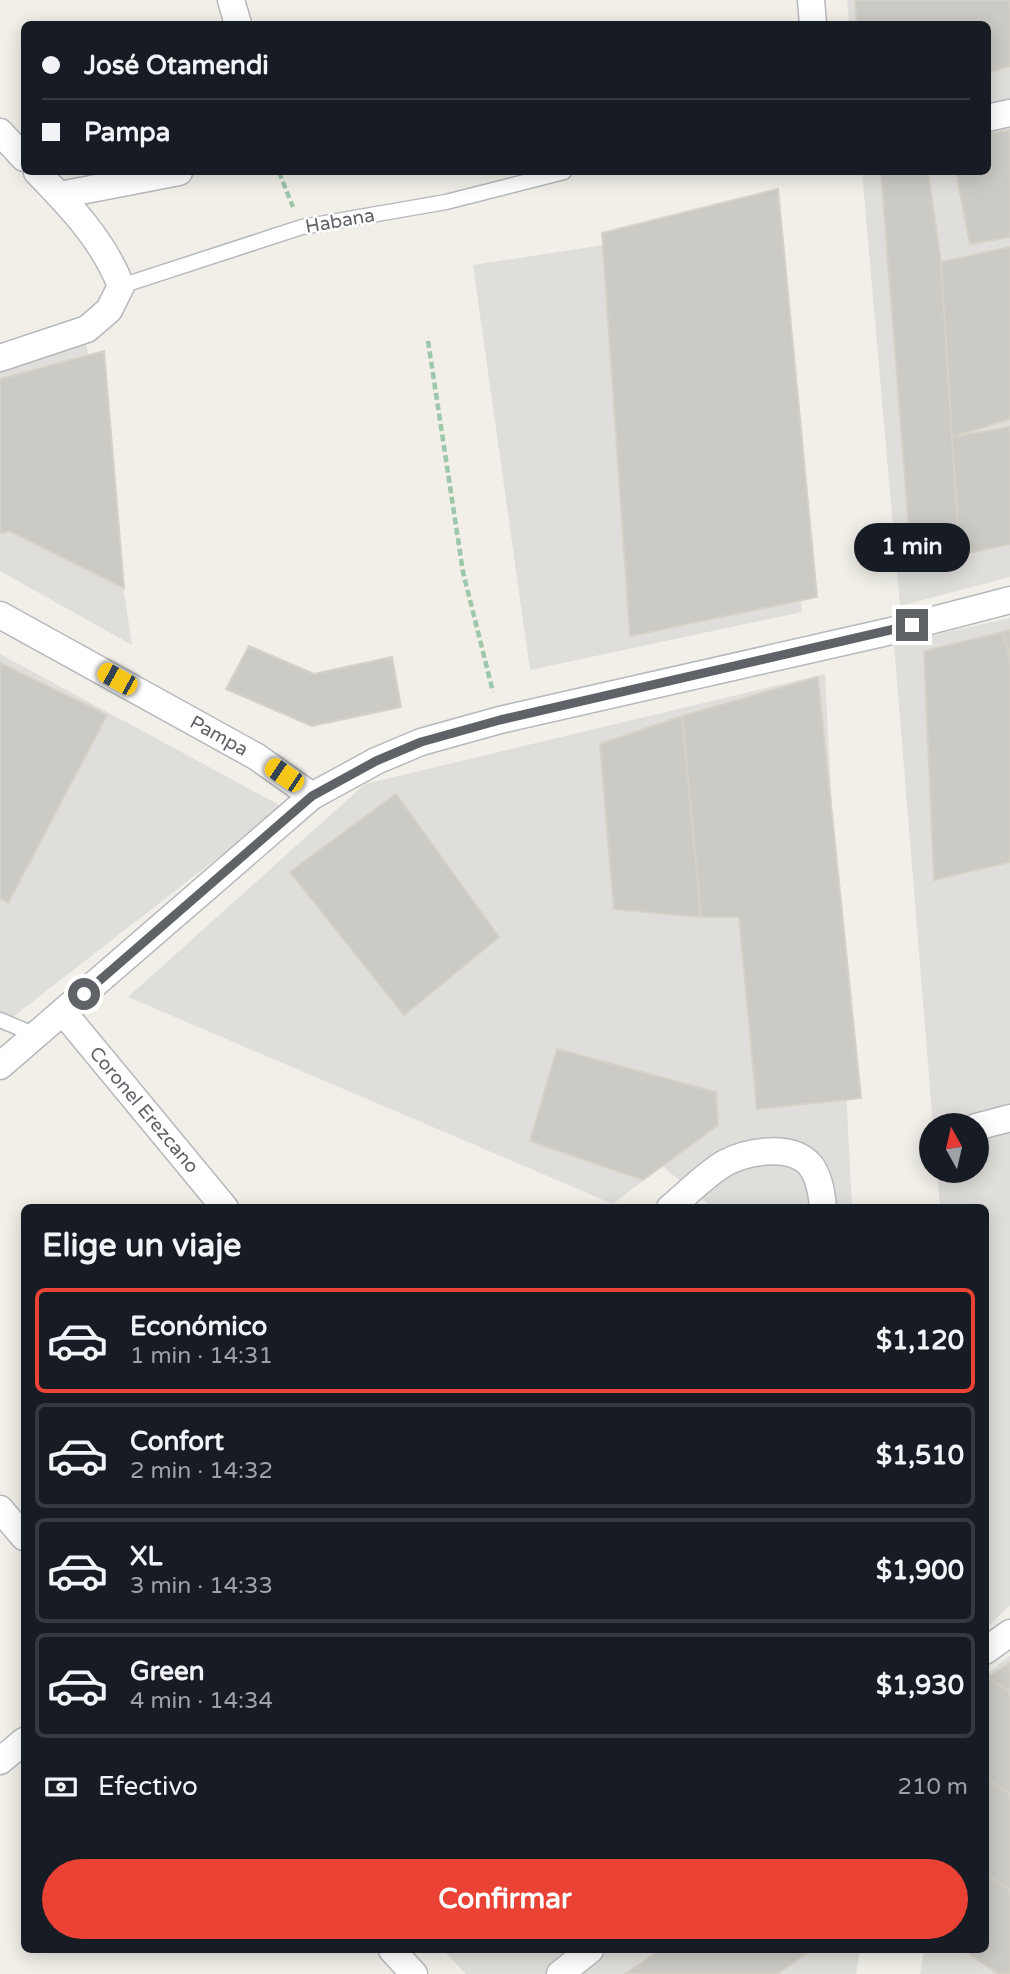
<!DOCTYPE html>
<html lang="es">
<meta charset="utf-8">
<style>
:root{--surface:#171b24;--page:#20242c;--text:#f1f3f6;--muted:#9ea1a6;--line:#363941;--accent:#ea4335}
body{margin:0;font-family:"Varela Round",sans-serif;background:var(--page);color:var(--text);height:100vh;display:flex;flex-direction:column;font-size:26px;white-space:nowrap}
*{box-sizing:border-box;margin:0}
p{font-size:23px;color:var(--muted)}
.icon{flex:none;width:38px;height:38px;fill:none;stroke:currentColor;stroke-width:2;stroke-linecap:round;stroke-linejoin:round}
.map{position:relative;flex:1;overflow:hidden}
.side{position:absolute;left:21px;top:1204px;width:968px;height:749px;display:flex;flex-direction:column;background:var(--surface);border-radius:10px;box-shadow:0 4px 18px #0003}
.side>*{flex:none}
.top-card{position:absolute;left:21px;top:21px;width:970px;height:154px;border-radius:10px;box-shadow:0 4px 18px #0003;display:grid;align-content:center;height:154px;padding:0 21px;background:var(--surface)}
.needle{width:46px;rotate:352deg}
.tools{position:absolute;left:919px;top:1113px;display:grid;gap:14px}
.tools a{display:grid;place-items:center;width:70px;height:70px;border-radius:50%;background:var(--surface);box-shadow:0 4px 18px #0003;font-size:35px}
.end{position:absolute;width:32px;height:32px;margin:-16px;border:9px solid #5f6368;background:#fff;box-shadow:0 0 0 4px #fff}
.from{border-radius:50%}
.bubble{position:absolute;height:49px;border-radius:24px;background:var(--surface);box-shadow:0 4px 18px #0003;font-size:23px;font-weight:700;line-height:49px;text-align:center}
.car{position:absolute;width:21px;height:42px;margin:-21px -10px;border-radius:9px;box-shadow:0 0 5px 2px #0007;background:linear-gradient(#f5c518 24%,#345 0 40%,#f5c518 0 76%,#345 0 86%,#f5c518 0)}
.top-card b{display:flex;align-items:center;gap:24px;height:66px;font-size:26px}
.top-card b+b{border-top:2px solid var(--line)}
.top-card i{width:18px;height:18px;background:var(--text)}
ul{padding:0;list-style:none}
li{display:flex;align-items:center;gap:21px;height:105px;margin:0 14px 10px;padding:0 7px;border:4px solid var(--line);border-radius:10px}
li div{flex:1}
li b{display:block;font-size:26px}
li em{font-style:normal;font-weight:700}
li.current{border-color:var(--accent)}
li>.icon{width:63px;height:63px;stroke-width:1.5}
h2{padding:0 21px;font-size:32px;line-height:84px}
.pay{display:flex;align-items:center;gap:18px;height:77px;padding:0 21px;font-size:26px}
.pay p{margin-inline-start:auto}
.cta{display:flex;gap:14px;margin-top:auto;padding:14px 21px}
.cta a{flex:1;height:80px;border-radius:42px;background:var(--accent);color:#fff;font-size:28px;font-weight:700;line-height:80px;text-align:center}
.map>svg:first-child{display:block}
</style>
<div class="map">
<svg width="1010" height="1974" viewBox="0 0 1010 1974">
<rect width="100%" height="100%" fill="#f1efe8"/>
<g fill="#e0deda">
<path d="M847 0H1010V577L900 606 862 172H987V24H849Z"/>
<path d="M774 219 802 612 530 670 473 265Z"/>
<path d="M85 334 132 645 0 571V361Z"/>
<path d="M1010 618V1605L985 1629V1208L940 1207 937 1171H976V1125H933L894 644Z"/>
<path d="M0 654 283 807 0 1027Z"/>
<path d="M825 674 852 1207H712L662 1166 613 1204 128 997 365 784Z"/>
<path d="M1010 1655V1974H920L924 1950H985V1676Z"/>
<path d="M443 1950H860L856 1974H466Z"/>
</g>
<g fill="#cccac5" stroke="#d6d1c6" stroke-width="2">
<path d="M855 0H1010V66L987 73V24H857Z"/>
<path d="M1010 130V237L970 244 956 172H987V134Z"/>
<path d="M881 172H928L941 262 960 555 912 568Z"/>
<path d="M778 189 817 597 630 636 602 233Z"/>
<path d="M1010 247V419L952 437 941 262Z"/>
<path d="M104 351 124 588 10 531 0 533V379Z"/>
<path d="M1010 427V544L960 555 952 437Z"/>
<path d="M1010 630V659L1003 632Z"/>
<path d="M1003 632 1010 659V862L934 880 924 651Z"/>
<path d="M249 646 314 674 392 657 401 707 312 726 226 689Z"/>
<path d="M0 663 107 715 8 903 0 898Z"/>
<path d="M818 677 861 1098 757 1109 739 917H701L682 716Z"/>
<path d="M682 716 701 917 614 909 600 744Z"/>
<path d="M396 794 499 937 404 1015 290 872Z"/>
<path d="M557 1049 716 1092 718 1125 643 1180 530 1141Z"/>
<path d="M1010 1663V1692L987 1678Z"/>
<path d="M987 1678 1010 1692V1794L985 1778Z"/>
<path d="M985 1778 1010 1794V1890L985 1874Z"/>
<path d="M985 1874 1010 1890V1974H999L970 1955 971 1950H985Z"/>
<path d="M660 1950H811L777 1974H625Z"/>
</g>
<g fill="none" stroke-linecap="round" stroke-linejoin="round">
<defs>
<g id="service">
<path d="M121 286 302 227 446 202 564 172"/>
<path d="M0 1020 36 1035"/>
</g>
<g id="minor">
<path d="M231 0 238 24"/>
<path d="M811 0 813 24"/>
<path d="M987 118 1010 113"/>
<path d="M0 132 24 158"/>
<path d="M60 195 179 172"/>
<path d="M0 358 87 329 109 310 121 286C103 240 71 207 37 172"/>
<path d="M0 615 257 757 312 796"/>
<path d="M63 1012 225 1208"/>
<path d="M0 1066 312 796 376 761 421 742 500 720 887 632 1010 600"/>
<path d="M976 1127 1010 1118"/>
<path d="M670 1208C688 1193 706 1174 725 1163 748 1151 792 1143 811 1166 819 1177 822 1195 823 1208"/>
<path d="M0 1509 24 1537"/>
<path d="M985 1651 1010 1633"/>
<path d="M0 1761 24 1741"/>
<path d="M392 1950 414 1974"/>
<path d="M560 1974 590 1950"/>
</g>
</defs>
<use href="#service" stroke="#b5b8bc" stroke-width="17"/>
<use href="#minor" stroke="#b5b8bc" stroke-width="29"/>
<g stroke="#9cc7a9" stroke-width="4.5" stroke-dasharray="7 3.5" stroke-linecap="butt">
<path d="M279 172 293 207"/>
<path d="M428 341 463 572 493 692"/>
</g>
<use href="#service" stroke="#fff" stroke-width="14"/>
<use href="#minor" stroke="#fff" stroke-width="26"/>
</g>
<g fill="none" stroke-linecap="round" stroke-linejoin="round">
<path stroke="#5f6368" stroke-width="9" d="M84 994 312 796 376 761 421 742 500 720 912 625"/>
</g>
<g text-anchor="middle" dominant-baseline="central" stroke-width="5" stroke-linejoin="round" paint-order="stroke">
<g font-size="19" fill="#5f6368" stroke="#fff">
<text transform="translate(340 221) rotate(-10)">Habana</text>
<text transform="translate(219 736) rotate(29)">Pampa</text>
<text transform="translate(144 1110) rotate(50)">Coronel Erezcano</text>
</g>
</g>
</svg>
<div class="tools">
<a><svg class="needle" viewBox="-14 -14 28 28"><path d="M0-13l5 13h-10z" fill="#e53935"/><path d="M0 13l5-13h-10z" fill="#9ea1a6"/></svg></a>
</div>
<i class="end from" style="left:84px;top:994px"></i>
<i class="end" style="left:912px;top:625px"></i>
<div class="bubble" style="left:854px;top:523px;width:116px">1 min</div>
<i class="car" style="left:117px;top:679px;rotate:299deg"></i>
<i class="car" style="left:284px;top:775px;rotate:304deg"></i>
<div class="top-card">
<b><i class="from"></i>José Otamendi</b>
<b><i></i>Pampa</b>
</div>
<section class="side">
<h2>Elige un viaje</h2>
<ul>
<li class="current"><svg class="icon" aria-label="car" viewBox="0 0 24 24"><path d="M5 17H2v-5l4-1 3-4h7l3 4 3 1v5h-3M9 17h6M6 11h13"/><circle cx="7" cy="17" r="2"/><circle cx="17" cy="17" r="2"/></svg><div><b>Económico</b><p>1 min · 14:31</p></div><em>$1,120</em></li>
<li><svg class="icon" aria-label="car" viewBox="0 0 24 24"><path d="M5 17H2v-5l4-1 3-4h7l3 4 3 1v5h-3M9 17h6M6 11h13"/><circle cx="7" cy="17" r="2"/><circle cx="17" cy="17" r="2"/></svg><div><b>Confort</b><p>2 min · 14:32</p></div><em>$1,510</em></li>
<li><svg class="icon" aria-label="car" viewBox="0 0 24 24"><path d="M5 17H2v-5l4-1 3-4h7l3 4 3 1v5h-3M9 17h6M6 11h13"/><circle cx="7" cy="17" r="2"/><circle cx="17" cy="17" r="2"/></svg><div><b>XL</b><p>3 min · 14:33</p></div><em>$1,900</em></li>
<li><svg class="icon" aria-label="car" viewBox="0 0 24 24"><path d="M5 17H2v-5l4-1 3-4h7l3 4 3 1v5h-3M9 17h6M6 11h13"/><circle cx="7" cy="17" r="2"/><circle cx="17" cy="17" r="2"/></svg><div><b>Green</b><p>4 min · 14:34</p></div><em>$1,930</em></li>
</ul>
<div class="pay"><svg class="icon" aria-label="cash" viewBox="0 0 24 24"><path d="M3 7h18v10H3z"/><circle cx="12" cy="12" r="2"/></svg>Efectivo<p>210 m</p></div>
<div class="cta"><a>Confirmar</a></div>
</section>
</div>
